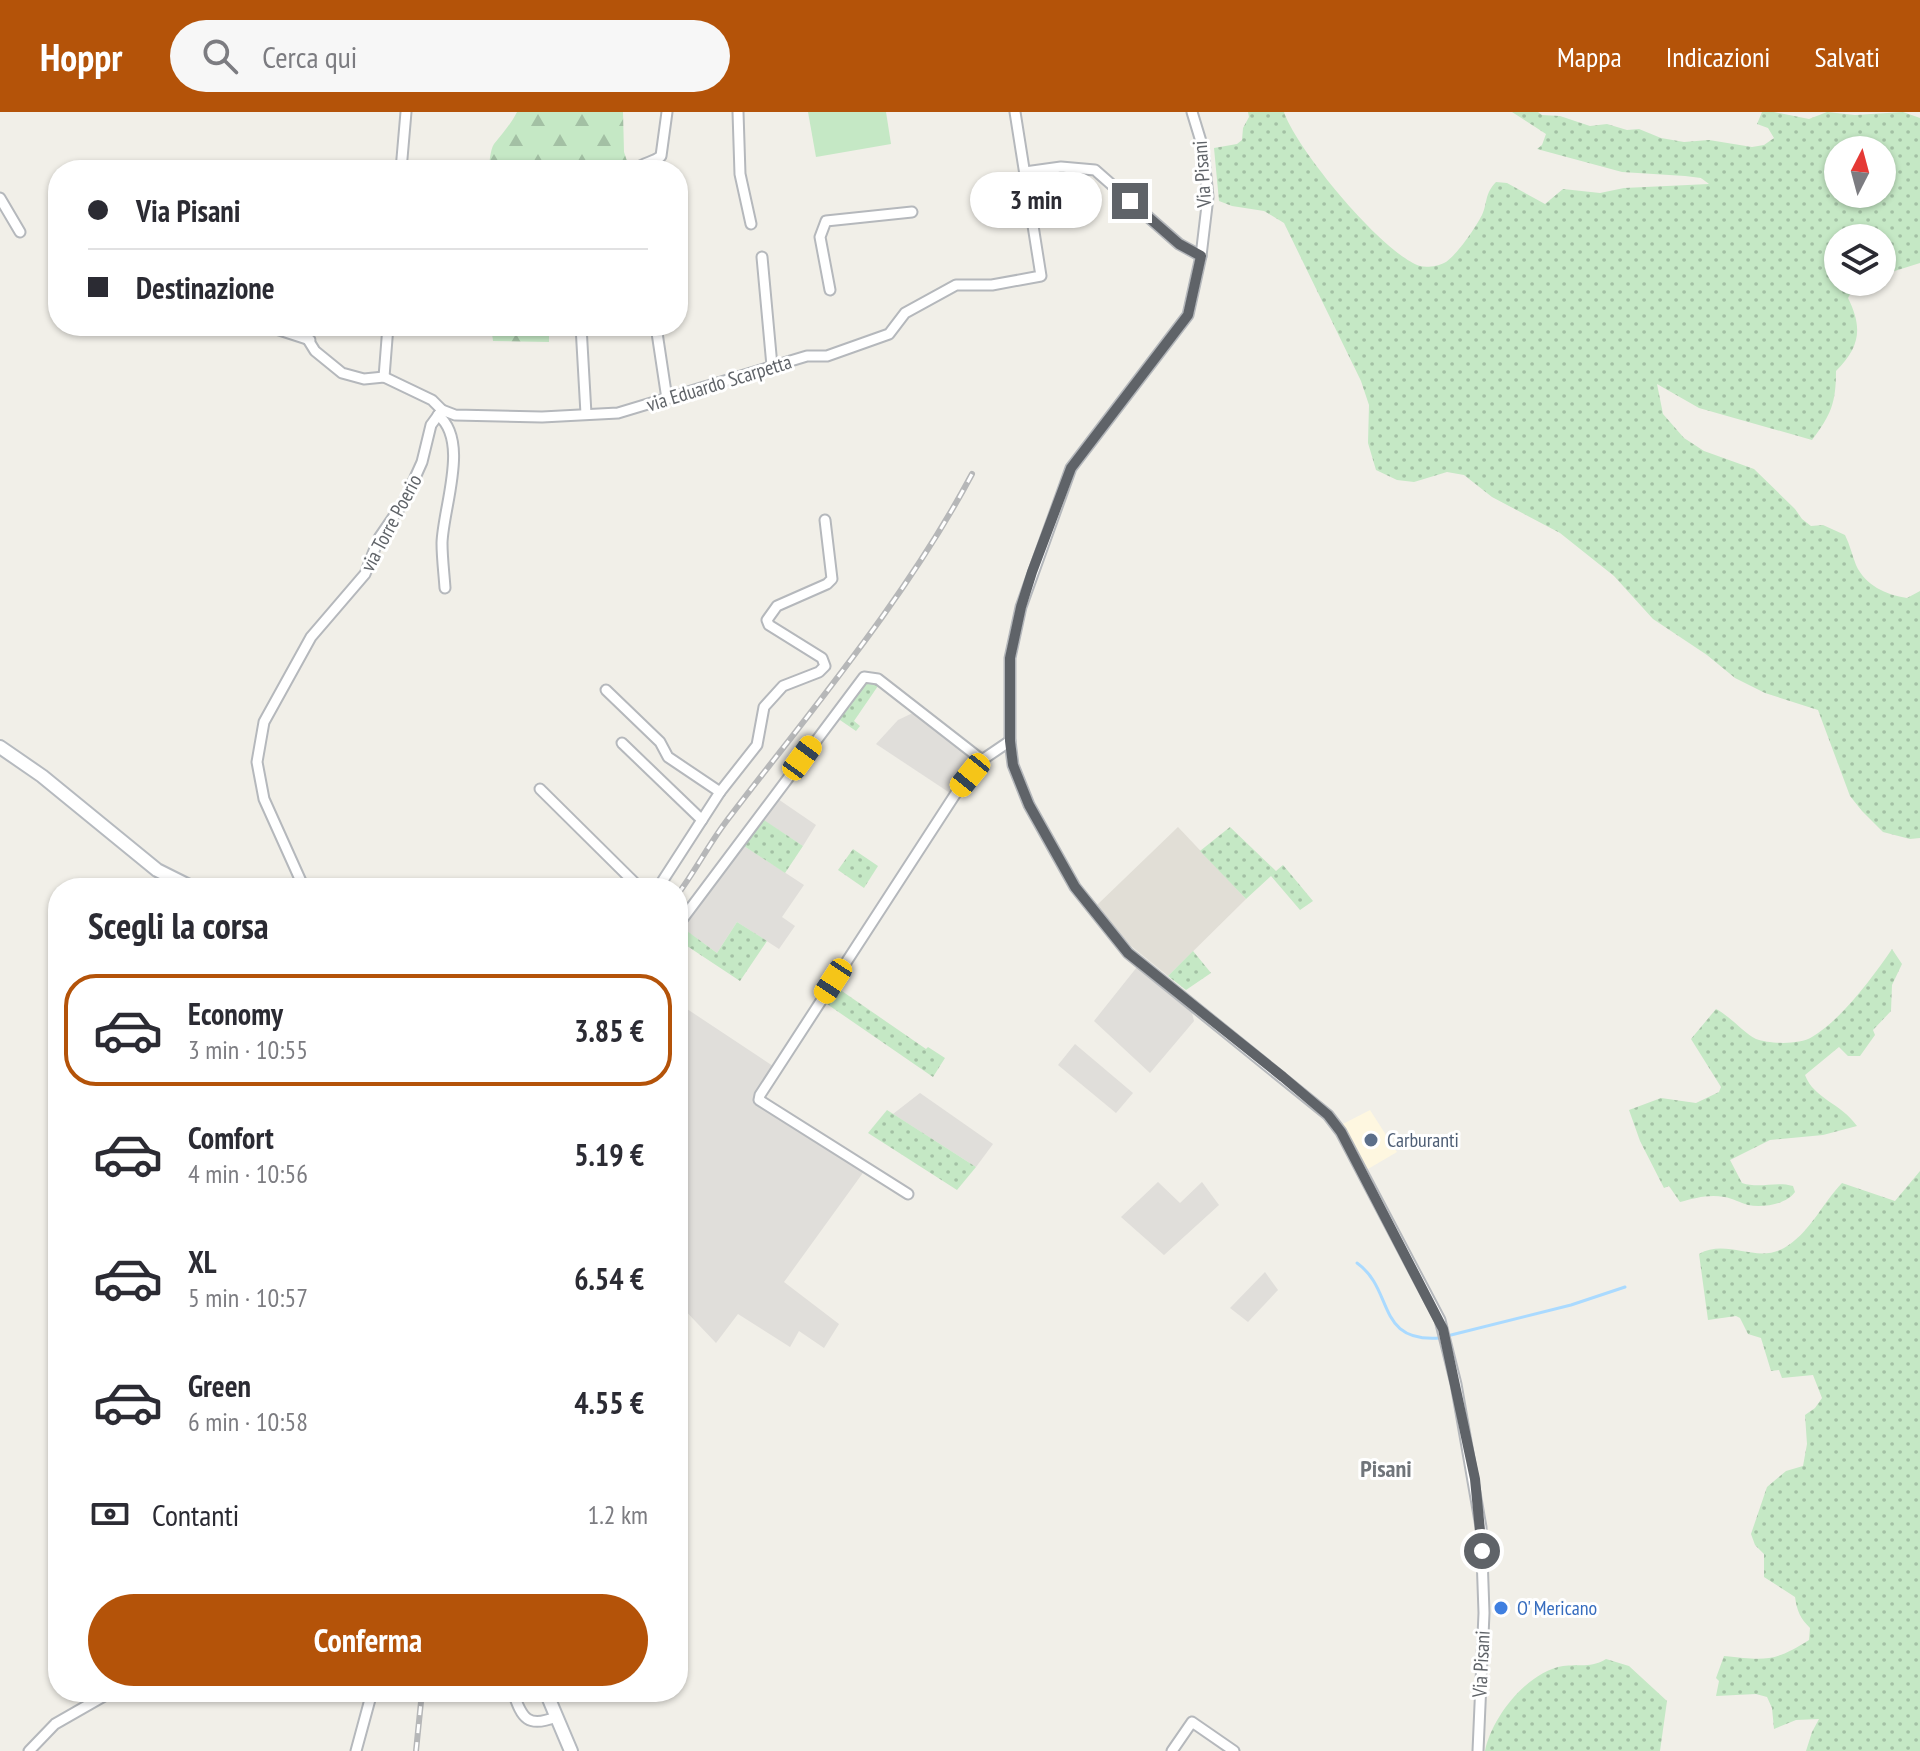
<!DOCTYPE html>
<html lang="it">
<meta charset="utf-8">
<style>
:root{--surface:#fff;--page:#f7f7f7;--text:#2b2b33;--muted:#7c7c81;--line:#e1e1e2;--accent:#b45309}
body{margin:0;font-family:"PT Sans Narrow",sans-serif;background:var(--page);color:var(--text);height:100vh;display:flex;flex-direction:column;font-size:30px;white-space:nowrap}
*{box-sizing:border-box;margin:0}
p{font-size:26px;color:var(--muted)}
.icon{flex:none;width:44px;height:44px;fill:none;stroke:currentColor;stroke-width:2;stroke-linecap:round;stroke-linejoin:round}
.map{position:relative;flex:1;overflow:hidden}
.side{position:absolute;left:48px;top:766px;width:640px;height:824px;display:flex;flex-direction:column;background:var(--surface);border-radius:32px;box-shadow:0 2px 6px #0004}
.side>*{flex:none}
.top-card{position:absolute;left:48px;top:48px;width:640px;height:176px;border-radius:32px;box-shadow:0 2px 6px #0004;display:grid;align-content:center;height:176px;padding:0 40px;background:var(--surface)}
.needle{width:52px;rotate:6deg}
.fabs{position:absolute;left:1824px;top:24px;display:grid;gap:16px}
.fabs a{display:grid;place-items:center;width:72px;height:72px;border-radius:50%;background:var(--surface);box-shadow:0 2px 6px #0004;font-size:40px}
.end{position:absolute;width:36px;height:36px;margin:-18px;border:10px solid #5f6368;background:#fff;box-shadow:0 0 0 4px #fff}
.from{border-radius:50%}
.bubble{position:absolute;height:56px;border-radius:28px;background:var(--surface);box-shadow:0 2px 6px #0004;font-size:26px;font-weight:800;line-height:56px;text-align:center}
.car{position:absolute;width:24px;height:48px;margin:-24px -12px;border-radius:10px;box-shadow:0 0 6px 2px #0007;background:linear-gradient(#f5c518 24%,#345 0 40%,#f5c518 0 76%,#345 0 86%,#f5c518 0)}
.top-card b{display:flex;align-items:center;gap:28px;height:76px;font-size:30px}
.top-card b+b{border-top:2px solid var(--line)}
.top-card i{width:20px;height:20px;background:var(--text)}
ul{padding:0;list-style:none}
li{display:flex;align-items:center;gap:24px;height:112px;margin:0 16px 12px;padding:0 24px;border:4px solid transparent;border-radius:32px}
li div{flex:1}
li b{display:block;font-size:30px}
li em{font-style:normal;font-weight:800}
li.selected{border-color:var(--accent)}
li>.icon{width:72px;height:72px;stroke-width:1.5}
h2{padding:0 40px;font-size:36px;line-height:96px}
.pay{display:flex;align-items:center;gap:20px;height:88px;padding:0 40px;font-size:30px}
.pay p{margin-inline-start:auto}
.action{display:flex;gap:16px;margin-top:auto;padding:16px 40px}
.action a{flex:1;height:92px;border-radius:48px;background:var(--accent);color:#fff;font-size:32px;font-weight:800;line-height:92px;text-align:center}
header{display:flex;align-items:center;gap:48px;box-sizing:border-box;height:112px;padding:0 40px;background:var(--accent);color:#fff}
header strong{font-size:38px}
nav{display:flex;gap:44px;margin-inline-start:auto;font-size:28px}
.search{width:560px;height:72px;background:var(--page);display:flex;align-items:center;gap:20px;box-sizing:border-box;padding:0 28px;border-radius:44px;color:var(--muted);font-size:30px}
.map>svg:first-child{display:block}
</style>
<header>
<strong>Hoppr</strong>
<div class="search"><svg class="icon" aria-label="search" viewBox="0 0 24 24"><circle cx="10" cy="10" r="6"/><path d="M15 15l6 6"/></svg>Cerca qui</div>
<nav><a>Mappa</a><a>Indicazioni</a><a>Salvati</a></nav>
</header>
<div class="map">
<svg width="1920" height="1639" viewBox="0 0 1920 1639">
<defs>
<pattern id="grass-dots" width="8" height="8" patternUnits="userSpaceOnUse" patternTransform="scale(2)"><rect width="8" height="8" fill="#c5e8c5"/><path d="M2 2h.1M6 6h.1" fill="none" stroke="#a3c0a4" stroke-width="1.8" stroke-linecap="round"/></pattern>
<pattern id="forest-firs" width="22" height="20" patternUnits="userSpaceOnUse" patternTransform="scale(2)"><rect width="22" height="20" fill="#c5e8c5"/><path d="M5 1l3.5 6h-7zM16 11l3.5 6h-7z" fill="#a3c0a4"/></pattern>
</defs>
<rect width="100%" height="100%" fill="#f1efe8"/>
<path fill="#fef7e0" d="M1370 998 1397 1040 1363 1060 1339 1014Z"/>
<g fill="#e0deda">
<path d="M919 598 980 648 953 683 876 632 898 608Z"/>
<path d="M775 685 816 713 803 734 760 706Z"/>
<path d="M735 728 804 773 782 805 795 814 779 837 737 810 717 841 678 813V807Z"/>
<path d="M1137 855 1192 901 1194 909 1150 961 1094 909Z"/>
<path d="M678 891 776 956 758 982 865 1058 784 1170 839 1212 824 1236 799 1219 790 1235 738 1202 716 1231 678 1191Z"/>
<path d="M1075 932 1133 981 1116 1001 1058 953Z"/>
<path d="M920 981 993 1032 976 1055 893 1002Z"/>
<path d="M1158 1070 1180 1091 1202 1070 1219 1093 1164 1143 1121 1105Z"/>
<path d="M1265 1160 1278 1178 1248 1210 1230 1196Z"/>
</g>
<path fill="#e1ded6" d="M1178 715 1246 787 1168 864 1131 834 1096 794Z"/>
<g fill="url(#grass-dots)" fill-rule="evenodd">
<path d="M1248 0H1284C1296 37 1383 142 1420 154 1427 156 1438 154 1444 151 1455 146 1476 115 1482 103 1488 90 1484 83 1496 70L1507 71 1545 92 1563 77 1600 81 1624 76 1709 72 1701 66 1685 64 1622 60 1537 37 1542 33 1546 22 1512 0H1538L1542 3 1560 4 1590 14 1607 12 1627 18 1639 17 1661 26 1684 30 1709 28 1752 35 1764 33 1774 26 1768 16 1757 12 1762 0H1774L1809 7 1827 0 1855 3 1903 0 1920 6V151L1882 163V126H1838V170H1869L1854 175 1848 186C1863 216 1860 235 1836 259 1836 291 1831 303 1812 328L1699 296 1657 272 1663 302 1684 326 1704 339 1754 357 1795 397 1802 407 1811 414 1823 413 1845 423C1850 433 1852 443 1856 453 1865 473 1886 483 1907 486L1920 479V726L1910 727 1883 720 1862 699 1850 684 1818 598 1765 581 1735 566 1707 543 1653 507 1614 464 1560 421 1492 385 1464 363 1447 360 1414 370 1397 368 1376 358 1368 331 1369 293 1361 269 1284 111 1264 99 1232 94 1219 89 1214 36 1237 32 1242 28 1243 16 1249 5ZM1838 38H1882V82H1838Z"/>
<path d="M863 567 880 571 854 609 860 614 856 619 837 606Z"/>
<path d="M764 708 803 734 785 761 744 734Z"/>
<path d="M1230 715 1276 759 1283 753 1313 789 1300 798 1271 764 1246 787 1200 739Z"/>
<path d="M853 737 878 754 864 776 838 758Z"/>
<path d="M737 810 767 829 740 869 678 828 687 819 717 841Z"/>
<path d="M1892 837 1902 852 1892 873 1891 899 1873 918 1875 923 1860 944H1848L1839 935 1805 963C1814 987 1841 991 1857 1014L1823 1023 1770 1028 1730 1048 1742 1071C1760 1077 1775 1069 1793 1074L1795 1080C1787 1092 1763 1096 1748 1093 1740 1091 1733 1086 1724 1085 1709 1082 1695 1086 1680 1090L1669 1074 1664 1076 1640 1029 1629 998 1661 986 1696 991 1719 980 1721 975 1691 927 1716 897C1730 904 1745 922 1756 927 1770 932 1799 933 1812 925 1841 908 1873 865 1892 837Z"/>
<path d="M1193 839 1211 861 1186 878 1168 864Z"/>
<path d="M836 875 926 937 928 935 945 946 933 965 824 890Z"/>
<path d="M887 998 976 1055 957 1078 868 1021Z"/>
<path d="M1920 1059V1639H1806L1812 1620 1819 1607 1796 1608 1774 1617 1772 1596 1767 1585 1756 1582 1716 1584 1719 1569 1716 1566 1724 1544C1764 1548 1773 1551 1809 1528L1810 1516C1800 1506 1797 1499 1795 1485L1764 1465V1442L1755 1433 1751 1422 1767 1375 1786 1359 1803 1354 1807 1332 1805 1303 1815 1296 1822 1286 1813 1263 1782 1266 1779 1258 1771 1259 1761 1226 1748 1222 1740 1206 1736 1204 1708 1208 1699 1142C1727 1126 1756 1152 1784 1136 1809 1122 1822 1092 1842 1071L1895 1089Z"/>
<path d="M1606 1547 1629 1554 1667 1589 1660 1639H1485C1492 1605 1527 1560 1563 1554 1577 1552 1593 1556 1606 1547Z"/>
</g>
<g fill="url(#forest-firs)">
<path d="M517 0H623L624 40 630 58H488C490 50 490 38 494 32 502 22 511 12 517 0Z"/>
<path d="M491 214H549V230L493 229Z"/>
</g>
<path fill="#c5e8c5" d="M808 0H886L891 32 816 45Z"/>
<g fill="none" stroke-linecap="round" stroke-linejoin="round">
<g stroke="#aadaff" stroke-width="3">
<path d="M1357 1151C1395 1178 1375 1231 1440 1226"/>
<path d="M1447 1224 1571 1193 1625 1175"/>
</g>
<defs>
<g id="street">
<path d="M738 0 740 62 751 112"/>
<path d="M1192 0 1203 36 1208 85 1201 144 1188 203 1071 356 1021 495 1010 546V629L1013 653 1029 693 1075 775 1128 841 1328 1003 1341 1020 1440 1208 1456 1272 1481 1415 1484 1501 1478 1639"/>
<path d="M401 58 406 0"/>
<path d="M635 58C642 50 653 51 661 44L667 0"/>
<path d="M1025 60 1061 55 1095 58 1179 132 1201 144"/>
<path d="M0 86 20 120"/>
<path d="M762 145 772 254"/>
<path d="M830 178 820 125 826 109 912 100"/>
<path d="M267 214 310 228"/>
<path d="M289 214 302 218 315 239 342 261 364 267 384 265 432 288 442 298 455 303 542 305 618 301 807 244H827L889 222 905 201 956 173H992L1041 164 1015 0"/>
<path d="M581 214 586 302"/>
<path d="M656 214 667 287"/>
<path d="M384 265 388 214"/>
<path d="M438 303C470 329 443 395 442 431 442 446 444 461 445 476"/>
<path d="M606 578 660 630 668 645 720 680"/>
<path d="M622 631 702 708"/>
<path d="M540 677 640 776"/>
<path d="M304 776 264 687 257 650 264 610 311 525 365 462 379 426 405 388 422 350 431 313 442 298"/>
<path d="M658 776 720 680 757 633 764 595 783 574 819 560 825 554 822 546 769 513 767 508 777 494 827 472 832 467 825 408"/>
<path d="M678 813 864 565 878 567 982 648 1010 629"/>
<path d="M908 1082 759 988 760 983 958 678 982 648"/>
<path d="M513 1580C522 1607 528 1616 556 1605"/>
<path d="M29 1639 55 1612 111 1580"/>
<path d="M356 1639 372 1580"/>
<path d="M1172 1639 1192 1610 1234 1639"/>
</g>
<g id="secondary">
<path d="M0 635 42 664 157 758 193 776"/>
<path d="M546 1580 571 1639"/>
</g>
</defs>
<use href="#street" stroke="#b5b8bc" stroke-width="13"/>
<use href="#secondary" stroke="#b6babf" stroke-width="16"/>
<use href="#street" stroke="#fff" stroke-width="9"/>
<use href="#secondary" stroke="#fff" stroke-width="12"/>
<defs>
<g id="rail">
<path d="M678 782C695 759 708 734 725 711 811 598 905 488 972 362"/>
<path d="M416 1639 422 1580"/>
</g>
</defs>
<use href="#rail" stroke="#b6b7b8" stroke-width="6"/>
<use href="#rail" stroke="#fff" stroke-width="3" stroke-dasharray="9" stroke-linecap="butt"/>
</g>
<g fill="none" stroke-linecap="round" stroke-linejoin="round">
<path stroke="#5f6368" stroke-width="10" d="M1130 89 1179 132 1201 144 1188 203 1071 356 1032 460 1021 495 1010 546V629L1013 653 1029 693 1075 775 1128 841 1283 965 1328 1003 1341 1020 1443 1217 1475 1367 1482 1439"/>
</g>
<circle fill="#5c6f8a" stroke="#fff" stroke-width="3" cx="1371" cy="1028" r="8"/>
<circle fill="#3f7fe0" stroke="#fff" stroke-width="3" cx="1501" cy="1496" r="8"/>
<g text-anchor="middle" dominant-baseline="central" stroke-width="6" stroke-linejoin="round" paint-order="stroke">
<g font-size="20" fill="#5f6368" stroke="#fff">
<text transform="translate(1202 62) rotate(-94)">Via Pisani</text>
<text transform="translate(719 271) rotate(-17)">via Eduardo Scarpetta</text>
<text transform="translate(391 411) rotate(-62)">via Torre Poerio</text>
<text transform="translate(1481 1552) rotate(-87)">Via Pisani</text>
</g>
<g font-size="20" fill="#4e5e75" stroke="#fff" text-anchor="start">
<text x="1387" y="1028">Carburanti</text>
</g>
<g font-size="20" fill="#366cbe" stroke="#fff" text-anchor="start">
<text x="1517" y="1496">O' Mericano</text>
</g>
<g font-size="24" font-weight="bold" fill="#70757a" stroke="#fff">
<text x="1386" y="1356">Pisani</text>
</g>
</g>
</svg>
<div class="fabs">
<a><svg class="needle" viewBox="-14 -14 28 28"><path d="M0-13l5 13h-10z" fill="#e53935"/><path d="M0 13l5-13h-10z" fill="#7c7c81"/></svg></a>
<a><svg class="icon" aria-label="layers" viewBox="0 0 24 24"><path d="M12 4l9 5-9 5-9-5zM3 14l9 5 9-5"/></svg></a>
</div>
<i class="end from" style="left:1482px;top:1439px"></i>
<i class="end" style="left:1130px;top:89px"></i>
<div class="bubble" style="left:970px;top:60px;width:132px">3 min</div>
<i class="car" style="left:802px;top:646px;rotate:36deg"></i>
<i class="car" style="left:970px;top:663px;rotate:219deg"></i>
<i class="car" style="left:833px;top:869px;rotate:213deg"></i>
<div class="top-card">
<b><i class="from"></i>Via Pisani</b>
<b><i></i>Destinazione</b>
</div>
<section class="side">
<h2>Scegli la corsa</h2>
<ul>
<li class="selected"><svg class="icon" aria-label="car" viewBox="0 0 24 24"><path d="M5 17H2v-5l4-1 3-4h7l3 4 3 1v5h-3M9 17h6M6 11h13"/><circle cx="7" cy="17" r="2"/><circle cx="17" cy="17" r="2"/></svg><div><b>Economy</b><p>3 min · 10:55</p></div><em>3.85 €</em></li>
<li><svg class="icon" aria-label="car" viewBox="0 0 24 24"><path d="M5 17H2v-5l4-1 3-4h7l3 4 3 1v5h-3M9 17h6M6 11h13"/><circle cx="7" cy="17" r="2"/><circle cx="17" cy="17" r="2"/></svg><div><b>Comfort</b><p>4 min · 10:56</p></div><em>5.19 €</em></li>
<li><svg class="icon" aria-label="car" viewBox="0 0 24 24"><path d="M5 17H2v-5l4-1 3-4h7l3 4 3 1v5h-3M9 17h6M6 11h13"/><circle cx="7" cy="17" r="2"/><circle cx="17" cy="17" r="2"/></svg><div><b>XL</b><p>5 min · 10:57</p></div><em>6.54 €</em></li>
<li><svg class="icon" aria-label="car" viewBox="0 0 24 24"><path d="M5 17H2v-5l4-1 3-4h7l3 4 3 1v5h-3M9 17h6M6 11h13"/><circle cx="7" cy="17" r="2"/><circle cx="17" cy="17" r="2"/></svg><div><b>Green</b><p>6 min · 10:58</p></div><em>4.55 €</em></li>
</ul>
<div class="pay"><svg class="icon" aria-label="cash" viewBox="0 0 24 24"><path d="M3 7h18v10H3z"/><circle cx="12" cy="12" r="2"/></svg>Contanti<p>1.2 km</p></div>
<div class="action"><a>Conferma</a></div>
</section>
</div>
